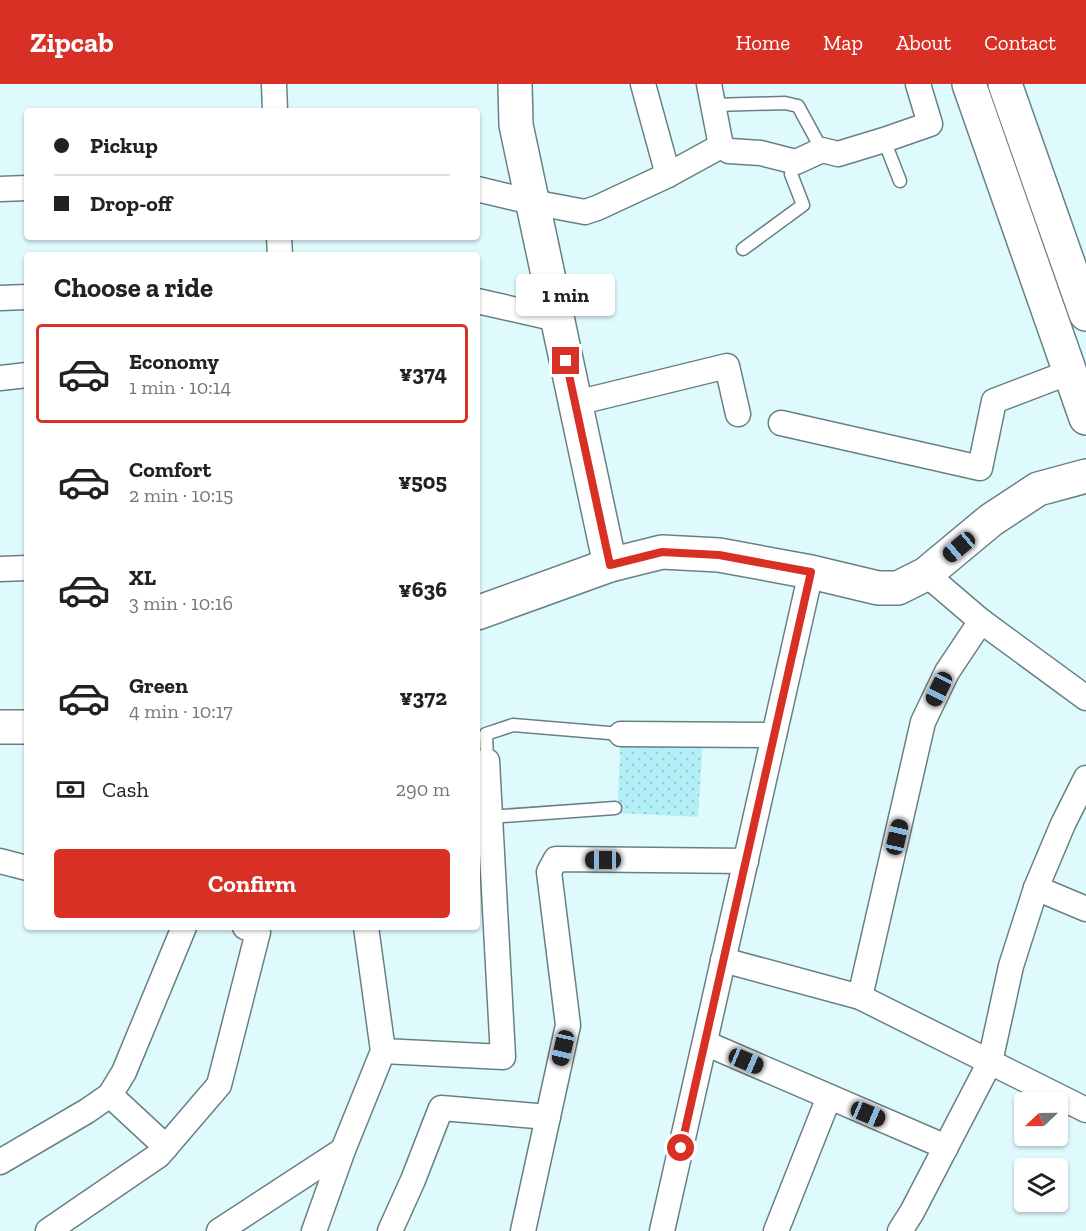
<!DOCTYPE html>
<meta charset="utf-8">
<style>
:root{--surface:#fff;--page:#f2f2f2;--text:#222;--muted:#767676;--line:#e0e0e0;--accent:#d93025}
body{margin:0;font-family:"Zilla Slab",serif;background:var(--page);color:var(--text);height:100vh;display:flex;flex-direction:column;font-size:22px;white-space:nowrap}
*{box-sizing:border-box;margin:0}
p{font-size:20px;color:var(--muted)}
.icon{flex:none;width:33px;height:33px;fill:none;stroke:currentColor;stroke-width:2;stroke-linecap:round;stroke-linejoin:round}
.map{position:relative;flex:1;overflow:hidden}
.panel{position:absolute;left:24px;top:168px;width:456px;height:678px;display:flex;flex-direction:column;background:var(--surface);border-radius:6px;box-shadow:0 2px 4px #0004}
.panel>*{flex:none}
.top-card{position:absolute;left:24px;top:24px;width:456px;height:132px;border-radius:6px;box-shadow:0 2px 4px #0004;display:grid;align-content:center;height:132px;padding:0 30px;background:var(--surface)}
.needle{width:39px;rotate:248deg}
.tools{position:absolute;left:1014px;top:1008px;display:grid;gap:12px}
.tools a{display:grid;place-items:center;width:54px;height:54px;border-radius:6px;background:var(--surface);box-shadow:0 2px 4px #0004;font-size:30px}
.end{position:absolute;width:27px;height:27px;margin:-14px;border:8px solid #d93025;background:#fff;box-shadow:0 0 0 3px #fff}
.from{border-radius:50%}
.bubble{position:absolute;height:42px;border-radius:6px;background:var(--surface);box-shadow:0 2px 4px #0004;font-size:20px;font-weight:700;line-height:42px;text-align:center}
.car{position:absolute;width:18px;height:36px;margin:-18px -9px;border-radius:8px;box-shadow:0 0 4px 2px #0007;background:linear-gradient(#222 24%,#8ab4d8 0 40%,#222 0 76%,#8ab4d8 0 86%,#222 0)}
.top-card b{display:flex;align-items:center;gap:21px;height:57px;font-size:22px}
.top-card b+b{border-top:2px solid var(--line)}
.top-card i{width:15px;height:15px;background:var(--text)}
ul{padding:0;list-style:none}
li{display:flex;align-items:center;gap:18px;height:99px;margin:0 12px 9px;padding:0 18px;border:3px solid transparent;border-radius:6px}
li div{flex:1}
li b{display:block;font-size:22px}
li em{font-style:normal;font-weight:700}
li.selected{border-color:var(--accent)}
li>.icon{width:54px;height:54px;stroke-width:1.5}
h2{padding:0 30px;font-size:27px;line-height:72px}
.pay{display:flex;align-items:center;gap:15px;height:66px;padding:0 30px;font-size:22px}
.pay p{margin-inline-start:auto}
.primary-button{display:flex;gap:12px;margin-top:auto;padding:12px 30px}
.primary-button a{flex:1;height:69px;border-radius:6px;background:var(--accent);color:#fff;font-size:24px;font-weight:700;line-height:69px;text-align:center}
header{display:flex;align-items:center;gap:36px;box-sizing:border-box;height:84px;padding:0 30px;background:var(--accent);color:#fff}
header strong{font-size:28px}
nav{display:flex;gap:33px;margin-inline-start:auto;font-size:21px}
.map>svg:first-child{display:block}
</style>
<header>
<strong>Zipcab</strong>
<nav><a>Home</a><a>Map</a><a>About</a><a>Contact</a></nav>
</header>
<div class="map">
<svg width="1086" height="1147" viewBox="0 0 1086 1147">
<defs>
<pattern id="grass-dots" width="8" height="8" patternUnits="userSpaceOnUse" patternTransform="scale(1.5)"><rect width="8" height="8" fill="#b3eff6"/><path d="M2 2h.1M6 6h.1" fill="none" stroke="#99ccd2" stroke-width="1.8" stroke-linecap="round"/></pattern>
</defs>
<rect width="100%" height="100%" fill="#dffafd"/>
<path fill="url(#grass-dots)" d="M621 653 703 658 698 733 617 729Z"/>
<g fill="none" stroke-linecap="round" stroke-linejoin="round">
<defs>
<g id="lane">
<path d="M713 21 785 19 798 22 822 66"/>
<path d="M884 56 900 97"/>
<path d="M743 165 803 121 791 90 796 78"/>
<path d="M483 677H487L486 650 513 641 621 650"/>
<path d="M489 733 615 724"/>
</g>
<g id="street">
<path d="M274 0 275 27"/>
<path d="M643 0 668 91"/>
<path d="M721 62 729 67 761 69 796 78 822 66 838 70 884 56 930 40 918 0"/>
<path d="M0 105 27 104"/>
<path d="M477 105 532 118 585 128 597 124 668 91 721 62 709 0"/>
<path d="M279 153 280 171"/>
<path d="M0 214 27 213"/>
<path d="M477 217 557 235"/>
<path d="M0 294 27 291"/>
<path d="M576 319 727 282 738 330"/>
<path d="M781 339 980 384 994 317 1070 288"/>
<path d="M0 485 27 484"/>
<path d="M926 490 981 537 1086 614"/>
<path d="M621 650 774 651"/>
<path d="M0 777 27 784"/>
<path d="M1036 804 1086 825"/>
<path d="M723 876 860 913 1086 1026"/>
<path d="M860 913 923 638 947 588 981 537"/>
<path d="M705 959 946 1063"/>
<path d="M383 967 503 973 487 677"/>
<path d="M110 1011 166 1063"/>
<path d="M0 1078 87 1027 110 1011 124 988 184 843"/>
<path d="M48 1147 159 1071 219 1001 258 848 245 843"/>
<path d="M219 1147 343 1066"/>
<path d="M314 1147 343 1066 383 967 366 843"/>
<path d="M390 1147 413 1096 441 1024 548 1033"/>
<path d="M523 1147 568 941 549 788 556 775 746 777"/>
<path d="M662 1147 811 488"/>
<path d="M776 1147 829 1013"/>
<path d="M900 1147 912 1128 990 978 1011 882 1036 804 1063 740 1086 694"/>
</g>
<g id="secondary">
<path d="M969 0 1086 334"/>
<path d="M1005 0 1086 230"/>
<path d="M515 1 516 41 610 481"/>
<path d="M477 529 610 481 662 468 719 471 811 488 878 504H898L926 490 991 436 1038 405 1086 392"/>
<path d="M0 643H27"/>
</g>
</defs>
<use href="#lane" stroke="#688083" stroke-width="15"/>
<use href="#street" stroke="#688083" stroke-width="27"/>
<use href="#secondary" stroke="#688083" stroke-width="36"/>
<use href="#lane" stroke="#fff" stroke-width="12"/>
<use href="#street" stroke="#fff" stroke-width="24"/>
<use href="#secondary" stroke="#fff" stroke-width="33"/>
</g>
<g fill="none" stroke-linecap="round" stroke-linejoin="round">
<path stroke="#d93025" stroke-width="8" d="M566 277 610 481 662 468 719 471 811 488 681 1064"/>
</g>
</svg>
<div class="tools">
<a><svg class="needle" viewBox="-14 -14 28 28"><path d="M0-13l5 13h-10z" fill="#e53935"/><path d="M0 13l5-13h-10z" fill="#767676"/></svg></a>
<a><svg class="icon" aria-label="layers" viewBox="0 0 24 24"><path d="M12 4l9 5-9 5-9-5zM3 14l9 5 9-5"/></svg></a>
</div>
<i class="end from" style="left:681px;top:1064px"></i>
<i class="end" style="left:566px;top:277px"></i>
<div class="bubble" style="left:516px;top:190px;width:99px">1 min</div>
<i class="car" style="left:959px;top:463px;rotate:230deg"></i>
<i class="car" style="left:939px;top:605px;rotate:206deg"></i>
<i class="car" style="left:897px;top:753px;rotate:13deg"></i>
<i class="car" style="left:603px;top:776px;rotate:270deg"></i>
<i class="car" style="left:563px;top:964px;rotate:193deg"></i>
<i class="car" style="left:746px;top:977px;rotate:113deg"></i>
<i class="car" style="left:868px;top:1030px;rotate:113deg"></i>
<div class="top-card">
<b><i class="from"></i>Pickup</b>
<b><i></i>Drop-off</b>
</div>
<section class="panel">
<h2>Choose a ride</h2>
<ul>
<li class="selected"><svg class="icon" aria-label="car" viewBox="0 0 24 24"><path d="M5 17H2v-5l4-1 3-4h7l3 4 3 1v5h-3M9 17h6M6 11h13"/><circle cx="7" cy="17" r="2"/><circle cx="17" cy="17" r="2"/></svg><div><b>Economy</b><p>1 min · 10:14</p></div><em>¥374</em></li>
<li><svg class="icon" aria-label="car" viewBox="0 0 24 24"><path d="M5 17H2v-5l4-1 3-4h7l3 4 3 1v5h-3M9 17h6M6 11h13"/><circle cx="7" cy="17" r="2"/><circle cx="17" cy="17" r="2"/></svg><div><b>Comfort</b><p>2 min · 10:15</p></div><em>¥505</em></li>
<li><svg class="icon" aria-label="car" viewBox="0 0 24 24"><path d="M5 17H2v-5l4-1 3-4h7l3 4 3 1v5h-3M9 17h6M6 11h13"/><circle cx="7" cy="17" r="2"/><circle cx="17" cy="17" r="2"/></svg><div><b>XL</b><p>3 min · 10:16</p></div><em>¥636</em></li>
<li><svg class="icon" aria-label="car" viewBox="0 0 24 24"><path d="M5 17H2v-5l4-1 3-4h7l3 4 3 1v5h-3M9 17h6M6 11h13"/><circle cx="7" cy="17" r="2"/><circle cx="17" cy="17" r="2"/></svg><div><b>Green</b><p>4 min · 10:17</p></div><em>¥372</em></li>
</ul>
<div class="pay"><svg class="icon" aria-label="cash" viewBox="0 0 24 24"><path d="M3 7h18v10H3z"/><circle cx="12" cy="12" r="2"/></svg>Cash<p>290 m</p></div>
<div class="primary-button"><a>Confirm</a></div>
</section>
</div>
